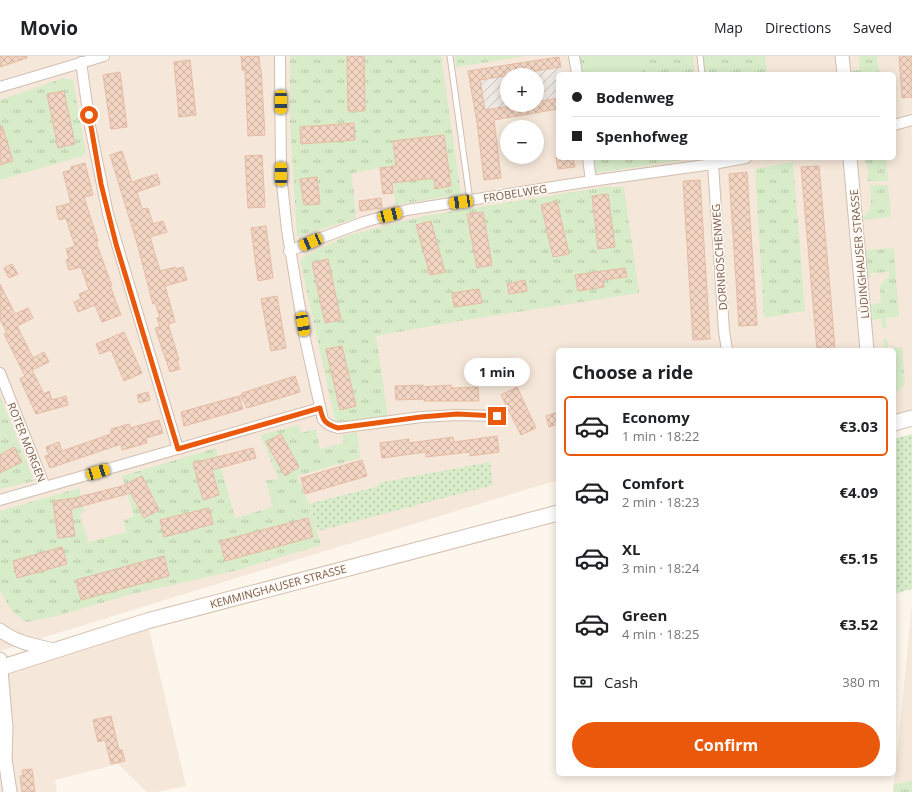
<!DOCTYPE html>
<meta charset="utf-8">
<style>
:root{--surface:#fff;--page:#f6f6f6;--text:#202124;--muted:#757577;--line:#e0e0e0;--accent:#ea580c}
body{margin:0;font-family:"Open Sans",sans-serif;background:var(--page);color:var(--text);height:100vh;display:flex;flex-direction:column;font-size:15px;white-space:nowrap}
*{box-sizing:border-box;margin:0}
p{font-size:13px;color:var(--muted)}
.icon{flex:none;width:22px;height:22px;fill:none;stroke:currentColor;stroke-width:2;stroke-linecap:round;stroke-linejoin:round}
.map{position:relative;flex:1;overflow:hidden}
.details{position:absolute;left:556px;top:292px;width:340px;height:428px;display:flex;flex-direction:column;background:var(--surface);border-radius:6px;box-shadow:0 2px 10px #0003}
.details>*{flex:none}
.guide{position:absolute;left:556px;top:16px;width:340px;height:88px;border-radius:6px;box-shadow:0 2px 10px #0003;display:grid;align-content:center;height:88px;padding:0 16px;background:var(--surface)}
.fabs{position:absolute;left:500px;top:12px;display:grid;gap:8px}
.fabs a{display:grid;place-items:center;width:44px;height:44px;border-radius:50%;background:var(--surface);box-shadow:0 2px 10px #0003;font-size:20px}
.end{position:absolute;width:18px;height:18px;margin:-9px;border:5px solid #ea580c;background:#fff;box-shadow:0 0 0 2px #fff}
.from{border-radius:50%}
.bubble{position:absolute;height:28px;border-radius:14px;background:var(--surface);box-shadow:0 2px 10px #0003;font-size:13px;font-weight:700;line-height:28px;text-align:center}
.car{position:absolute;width:12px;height:24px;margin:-12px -6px;border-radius:5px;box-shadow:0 0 3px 1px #0007;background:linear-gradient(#f5c518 24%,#345 0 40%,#f5c518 0 76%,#345 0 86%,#f5c518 0)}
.guide b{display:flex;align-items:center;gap:14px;height:38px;font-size:15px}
.guide b+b{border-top:1px solid var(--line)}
.guide i{width:10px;height:10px;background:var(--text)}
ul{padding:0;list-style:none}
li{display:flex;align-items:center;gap:12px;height:60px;margin:0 8px 6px;padding:0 8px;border:2px solid transparent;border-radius:6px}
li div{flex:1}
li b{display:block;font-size:15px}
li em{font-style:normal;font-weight:700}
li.current{border-color:var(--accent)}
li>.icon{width:36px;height:36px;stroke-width:1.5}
h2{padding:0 16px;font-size:18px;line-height:48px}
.pay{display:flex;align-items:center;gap:10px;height:44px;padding:0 16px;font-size:15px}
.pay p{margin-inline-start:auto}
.button{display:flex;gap:8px;margin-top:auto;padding:8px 16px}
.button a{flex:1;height:46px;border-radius:24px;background:var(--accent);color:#fff;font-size:16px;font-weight:700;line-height:46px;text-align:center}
header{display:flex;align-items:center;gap:24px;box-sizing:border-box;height:56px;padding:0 20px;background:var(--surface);border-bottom:1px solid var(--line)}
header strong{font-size:19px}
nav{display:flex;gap:22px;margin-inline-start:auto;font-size:14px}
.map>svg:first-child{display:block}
</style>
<header>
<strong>Movio</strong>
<nav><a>Map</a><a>Directions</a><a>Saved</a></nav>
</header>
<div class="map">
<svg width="912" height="736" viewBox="0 0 912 736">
<defs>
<pattern id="industrial-furrows" width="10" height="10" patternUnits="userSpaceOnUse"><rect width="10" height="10" fill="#efe9e4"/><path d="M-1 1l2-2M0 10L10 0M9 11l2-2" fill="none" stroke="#c7c0bb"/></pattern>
<pattern id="grass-tufts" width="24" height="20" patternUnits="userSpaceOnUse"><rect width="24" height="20" fill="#d8ecc9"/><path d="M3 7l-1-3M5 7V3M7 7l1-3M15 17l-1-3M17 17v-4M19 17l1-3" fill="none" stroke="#b4c2a5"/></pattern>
<pattern id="garden-dots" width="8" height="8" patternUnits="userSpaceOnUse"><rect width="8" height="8" fill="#d8ecc9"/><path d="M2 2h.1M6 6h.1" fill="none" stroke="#b4c2a5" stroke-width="1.8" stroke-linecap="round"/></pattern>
<pattern id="building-cross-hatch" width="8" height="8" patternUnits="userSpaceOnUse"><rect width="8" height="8" fill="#f3d5c3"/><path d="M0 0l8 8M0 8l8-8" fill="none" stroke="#cab0a1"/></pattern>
</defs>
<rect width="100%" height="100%" fill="#fdf6ec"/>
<g fill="#f5e8da" fill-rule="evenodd">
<path d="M0 0H912V367L894 357V294H558V424L217 528 0 595ZM558 18H894V102H558ZM507 19H537V49H507ZM507 71H537V101H507Z"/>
<path d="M912 549V725L894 728Z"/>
<path d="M147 565 186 730 157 736H147L118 708 55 724 57 736H0V612Z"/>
</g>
<path fill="url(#industrial-furrows)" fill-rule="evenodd" d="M559 1 562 18H558V53L476 66 468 15ZM507 19H537V49H507Z"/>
<g fill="url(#grass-tufts)">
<path d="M290 0H441L461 138 395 149 392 110 352 117 356 162 297 181 290 66Z"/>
<path d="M455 0H526L456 11Z"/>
<path d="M578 0H693L695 18H580Z"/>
<path d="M703 0H765L767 18H705Z"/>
<path d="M859 0H877L879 18H850L849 15 860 14Z"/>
<path d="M64 22 73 24 86 99 0 124V44Z"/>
<path d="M588 102H696L590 118Z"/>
<path d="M865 102H886L888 125H867V120L868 119 867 109 865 108Z"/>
<path d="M793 106 805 255 764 262 755 113Z"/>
<path d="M870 129H888L891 161 862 164C873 149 872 147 870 129Z"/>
<path d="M605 131H624L639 237 460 265 376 280 388 361 347 367 335 364 300 204 305 200 346 180 424 160Z"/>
<path d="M894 192 899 261 886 262 887 272H882L881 263 870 264 869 248 881 247 880 229 889 221V216L870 217V221H867L865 194Z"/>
<path d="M887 282 888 292 902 291 905 327 901 333 894 337V294L875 293H884L883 283Z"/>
<path d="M0 340 34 425 0 433Z"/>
<path d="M299 369 301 377 316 373 320 393 344 387 342 379 357 376 360 402 297 420 309 448 321 489 234 515 132 538 56 560 26 566 11 554 0 534V455L79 432 85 456 80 458 88 486 126 476 124 464 134 460 122 420 216 392 235 462 273 451 266 424 279 423 260 379Z"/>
<path d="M912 725V736H893L894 728Z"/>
</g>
<g fill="url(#garden-dots)">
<path d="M912 378V533L894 538V383Z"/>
<path d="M490 406 493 429 318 475 309 448 379 430 378 427Z"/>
</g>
<path fill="#d8ecc9" d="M594 0H641L643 18H590L587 1Z"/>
<g fill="url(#building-cross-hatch)" stroke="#e6bba3">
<path d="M0 0H27V2L0 11Z"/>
<path d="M241 0H259L260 13H261L265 79 248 80 245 14H242Z"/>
<path d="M347 0H364L365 55H348Z"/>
<path d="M899 0H912V41L902 42Z"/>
<path d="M559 1 561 11 480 24 485 54 516 49H537V46L558 42V53L494 64 501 122 484 124 477 66 468 15Z"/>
<path d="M190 4 196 59 179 61 174 6Z"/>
<path d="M120 16 127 71 111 73 103 19Z"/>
<path d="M64 35 75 88 58 92 47 38Z"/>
<path d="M354 67 355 84 301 88 300 71Z"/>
<path d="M0 70H2L13 105 0 109Z"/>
<path d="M444 79 451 130 435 133 434 122 392 127 393 137 383 138 380 112 396 110 393 85Z"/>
<path d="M122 95 132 126 157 118 160 128 137 136 142 153 148 152 153 168 163 165 167 176 150 181 160 215 176 211V213L183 211 187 224 165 230 175 266 168 268 179 304 177 305 180 313 170 316 155 272 160 271 157 262 160 261 155 247 153 248 137 187 110 99Z"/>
<path d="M262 99 265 151 248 152 245 100Z"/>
<path d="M556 102H573L575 111 558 113Z"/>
<path d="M85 107 93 139 84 141 98 185 96 186 112 230H110L121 259 102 266 95 249 78 256 74 246 81 243 79 238 89 234 81 211 69 214 66 204 69 203 66 193 75 190 66 162 59 164 56 151 71 147 63 116 71 114V111Z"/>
<path d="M819 110 831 244 835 294H817L807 179 801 111Z"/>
<path d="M747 116 757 269 739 270 729 118Z"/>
<path d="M317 121 320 148 304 149 300 123Z"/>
<path d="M700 124 710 283 693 284 683 125Z"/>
<path d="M608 138 615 191 598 193 592 140Z"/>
<path d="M381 142 382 152 360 155 359 145Z"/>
<path d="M557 145 569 198 553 201 541 149Z"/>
<path d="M483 156 492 209 477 212 467 158Z"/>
<path d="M431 165 445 216 430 219 416 169Z"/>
<path d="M266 170 273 222 258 225 251 172Z"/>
<path d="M328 203 341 264 325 267 312 207Z"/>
<path d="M12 208 18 218 9 222 4 212Z"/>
<path d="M625 212 627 221 603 224 604 231 578 235 575 219Z"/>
<path d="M525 224 527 235 509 238 507 228Z"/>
<path d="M0 228 15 258 28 252 33 262 17 270 33 302 44 296 49 306 32 314 44 338 49 335 52 344 66 340 68 349 36 358 20 323 25 320 4 278 7 277 0 263Z"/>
<path d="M479 233 482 247 454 251 452 237Z"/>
<path d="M277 240 286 292 271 295 261 243Z"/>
<path d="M124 276 142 317 124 325 111 294 100 298 96 288Z"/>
<path d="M342 290 356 350 340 354 326 293Z"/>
<path d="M295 320 300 336 247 352 240 339H242V337Z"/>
<path d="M423 329V331L451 329V332L478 331 479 345H424V343L396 344 395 330Z"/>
<path d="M517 331 536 372 521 379 501 339Z"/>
<path d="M148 336 150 344 139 347 137 339Z"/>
<path d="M239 340 243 353 184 370 181 356Z"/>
<path d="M558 356V368L549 371 546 360Z"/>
<path d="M159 364 163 377 146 382 147 387 122 394 121 388 50 412 45 400 49 399 46 391 59 386 62 395 111 378V373L129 368 130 372Z"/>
<path d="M281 378 299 411 285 420 266 386Z"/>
<path d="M497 380 499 396 470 400V396L426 401V396L382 402 380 387 409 383V387L453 381 454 386Z"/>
<path d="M14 391 22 406 0 417V399Z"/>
<path d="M253 392 256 402 212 414 219 439 203 444 193 407Z"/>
<path d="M362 404 367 420 305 438 301 422Z"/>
<path d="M142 420 159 454 144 462 131 437 71 453 75 480 58 482 53 445 75 442 122 430Z"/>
<path d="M209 452 213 468 164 481 160 464Z"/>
<path d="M308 462 313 481 225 505 220 485Z"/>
<path d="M62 491 67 508 17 522 13 505Z"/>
<path d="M164 500 169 520 81 544 76 524Z"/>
<path d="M111 660 119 694H122L125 705 111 708 105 684 98 686 93 664Z"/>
<path d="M32 713 35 736H22L20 720 23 719 22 714Z"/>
</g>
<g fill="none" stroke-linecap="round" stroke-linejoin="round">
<defs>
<g id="service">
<path d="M450 0 470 145"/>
<path d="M700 0 702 18"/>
</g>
<g id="minor">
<path d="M280 0 281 118 287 174 305 283 323 364 329 369 338 372 421 361 457 359 497 360"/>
<path d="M574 0 577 18"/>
<path d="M81 6 90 70 108 158 178 393"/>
<path d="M0 31 104 0"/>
<path d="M894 69 912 64"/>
<path d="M588 102 591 125"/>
<path d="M713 108 724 275 727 294"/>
<path d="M289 195 321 182 364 166 407 154 591 125 713 108 746 102"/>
<path d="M0 317 45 431"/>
<path d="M0 444 320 352"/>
</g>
<g id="tertiary">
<path d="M842 0 844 18"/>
<path d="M850 102 867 294"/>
<path d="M0 574C15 586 35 590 54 594"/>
<path d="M0 603 6 671 5 703 10 736"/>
</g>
<g id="secondary">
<path d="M894 367 912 362"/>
<path d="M0 612 147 565 558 457"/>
</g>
</defs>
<use href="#service" stroke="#d1beb0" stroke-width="7"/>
<use href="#minor" stroke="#d1beb0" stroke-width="12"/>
<use href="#tertiary" stroke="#d1beb0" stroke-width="15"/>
<use href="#secondary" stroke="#d6c0b0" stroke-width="17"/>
<use href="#service" stroke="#fff" stroke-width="5"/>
<use href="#minor" stroke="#fff" stroke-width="10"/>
<use href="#tertiary" stroke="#fff" stroke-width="13"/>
<use href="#secondary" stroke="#fff" stroke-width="15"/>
</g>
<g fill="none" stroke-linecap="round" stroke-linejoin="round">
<path stroke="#ea580c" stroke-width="5" d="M89 59 101 128 116 188 178 393 320 352C323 365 325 368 338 372L421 361 457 358 497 360"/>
</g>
<g text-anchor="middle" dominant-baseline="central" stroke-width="3.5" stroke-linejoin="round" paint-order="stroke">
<g font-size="11" fill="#7a5c4d" stroke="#fffaf3">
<text transform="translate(515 137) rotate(-9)">FRÖBELWEG</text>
<text transform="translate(859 198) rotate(-95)">LÜDINGHAUSER STRASSE</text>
<text transform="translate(719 201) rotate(-94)">DORNRÖSCHENWEG</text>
<text transform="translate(27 386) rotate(68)">ROTER MORGEN</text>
<text transform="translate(278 530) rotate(-15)">KEMMINGHAUSER STRASSE</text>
</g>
</g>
</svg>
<div class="fabs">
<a>+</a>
<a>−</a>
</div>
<i class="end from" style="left:89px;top:59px"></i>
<i class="end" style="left:497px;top:360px"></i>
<div class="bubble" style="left:464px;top:302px;width:66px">1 min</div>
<i class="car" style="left:281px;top:46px;rotate:180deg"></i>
<i class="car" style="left:281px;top:118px;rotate:0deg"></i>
<i class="car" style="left:461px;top:146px;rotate:262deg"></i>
<i class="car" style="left:390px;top:159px;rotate:76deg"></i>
<i class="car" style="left:311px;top:186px;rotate:247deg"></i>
<i class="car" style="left:303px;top:268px;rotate:170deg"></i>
<i class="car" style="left:98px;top:416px;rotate:73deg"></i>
<div class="guide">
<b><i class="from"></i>Bodenweg</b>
<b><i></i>Spenhofweg</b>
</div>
<section class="details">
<h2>Choose a ride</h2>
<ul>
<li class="current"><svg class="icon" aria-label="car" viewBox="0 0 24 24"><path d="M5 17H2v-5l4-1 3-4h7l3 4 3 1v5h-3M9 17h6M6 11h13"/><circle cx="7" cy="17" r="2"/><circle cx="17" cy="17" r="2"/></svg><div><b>Economy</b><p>1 min · 18:22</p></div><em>€3.03</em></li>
<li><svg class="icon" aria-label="car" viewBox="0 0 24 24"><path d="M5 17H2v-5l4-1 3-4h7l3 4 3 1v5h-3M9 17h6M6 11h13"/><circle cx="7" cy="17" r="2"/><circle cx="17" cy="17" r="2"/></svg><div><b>Comfort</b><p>2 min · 18:23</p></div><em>€4.09</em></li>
<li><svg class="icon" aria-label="car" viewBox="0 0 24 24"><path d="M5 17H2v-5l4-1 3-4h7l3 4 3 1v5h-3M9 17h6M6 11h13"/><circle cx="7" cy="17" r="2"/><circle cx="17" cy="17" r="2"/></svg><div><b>XL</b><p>3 min · 18:24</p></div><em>€5.15</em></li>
<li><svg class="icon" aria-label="car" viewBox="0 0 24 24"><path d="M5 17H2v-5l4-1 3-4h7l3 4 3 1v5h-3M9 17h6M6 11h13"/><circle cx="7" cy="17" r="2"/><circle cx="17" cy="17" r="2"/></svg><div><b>Green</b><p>4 min · 18:25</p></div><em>€3.52</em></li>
</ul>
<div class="pay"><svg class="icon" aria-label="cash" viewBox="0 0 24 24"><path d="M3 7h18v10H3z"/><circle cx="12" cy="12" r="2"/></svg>Cash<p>380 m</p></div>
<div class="button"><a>Confirm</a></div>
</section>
</div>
